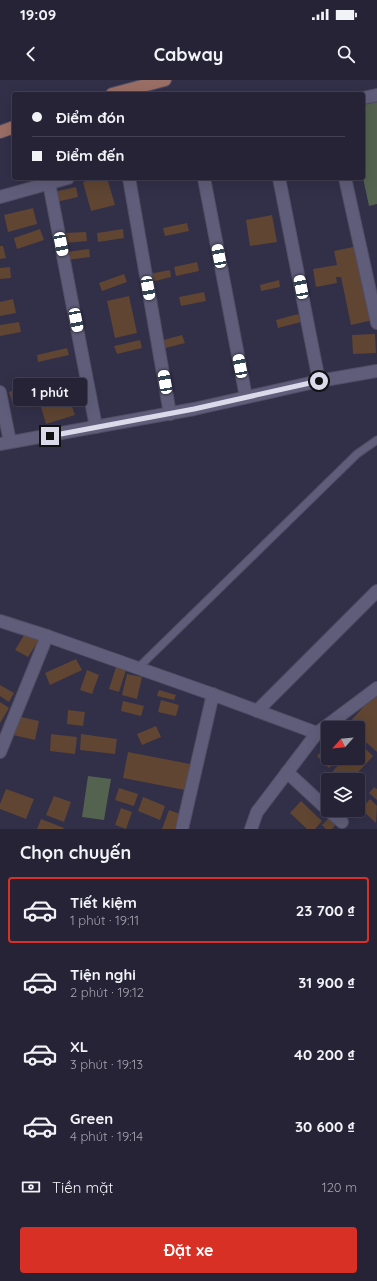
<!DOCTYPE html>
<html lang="vi">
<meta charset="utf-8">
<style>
:root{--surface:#262337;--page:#2e2b3f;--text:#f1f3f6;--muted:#a4a4ad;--line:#424052;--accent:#d93025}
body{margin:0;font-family:Quicksand,sans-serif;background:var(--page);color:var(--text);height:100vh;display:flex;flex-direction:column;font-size:15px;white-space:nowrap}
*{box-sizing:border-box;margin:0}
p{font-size:13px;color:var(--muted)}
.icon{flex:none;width:22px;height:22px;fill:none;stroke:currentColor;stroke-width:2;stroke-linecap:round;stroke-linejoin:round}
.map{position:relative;height:749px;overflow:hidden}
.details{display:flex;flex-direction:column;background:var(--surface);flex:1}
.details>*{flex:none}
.banner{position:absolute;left:12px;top:12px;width:353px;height:88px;border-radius:4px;box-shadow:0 4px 16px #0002,0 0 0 1px var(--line);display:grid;align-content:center;height:88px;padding:0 20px;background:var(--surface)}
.needle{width:26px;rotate:243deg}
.buttons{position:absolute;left:321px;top:641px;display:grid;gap:8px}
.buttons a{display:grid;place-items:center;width:44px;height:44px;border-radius:4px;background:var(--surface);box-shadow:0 4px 16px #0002,0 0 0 1px var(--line);font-size:20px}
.end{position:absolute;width:18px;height:18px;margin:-9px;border:5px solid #dbdaeb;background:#111;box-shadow:0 0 0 2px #111}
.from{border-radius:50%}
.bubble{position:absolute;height:28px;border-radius:4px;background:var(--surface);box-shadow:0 4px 16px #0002,0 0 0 1px var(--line);font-size:13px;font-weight:700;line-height:28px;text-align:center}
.car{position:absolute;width:12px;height:24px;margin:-12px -6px;border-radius:5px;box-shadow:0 0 3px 1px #0007;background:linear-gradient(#fff 24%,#345 0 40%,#fff 0 76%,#345 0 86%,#fff 0)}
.banner b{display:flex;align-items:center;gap:14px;height:38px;font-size:15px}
.banner b+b{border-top:1px solid var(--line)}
.banner i{width:10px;height:10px;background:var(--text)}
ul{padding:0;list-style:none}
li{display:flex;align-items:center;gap:12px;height:66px;margin:0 8px 6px;padding:0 12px;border:2px solid transparent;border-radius:4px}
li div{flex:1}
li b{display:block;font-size:15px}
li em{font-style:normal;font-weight:700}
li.on{border-color:var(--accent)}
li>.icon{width:36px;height:36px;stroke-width:1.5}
h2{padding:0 20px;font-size:18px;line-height:48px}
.pay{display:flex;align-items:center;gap:10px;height:44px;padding:0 20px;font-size:15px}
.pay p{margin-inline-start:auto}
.cta{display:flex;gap:8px;margin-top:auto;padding:8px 20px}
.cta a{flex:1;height:46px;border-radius:4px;background:var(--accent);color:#fff;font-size:16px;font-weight:700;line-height:46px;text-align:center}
.status{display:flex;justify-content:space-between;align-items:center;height:28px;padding:0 20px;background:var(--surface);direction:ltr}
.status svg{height:11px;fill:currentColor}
header{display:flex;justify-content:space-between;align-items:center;height:52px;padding:0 20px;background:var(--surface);font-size:18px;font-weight:700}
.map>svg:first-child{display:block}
</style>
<div class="status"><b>19:09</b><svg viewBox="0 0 49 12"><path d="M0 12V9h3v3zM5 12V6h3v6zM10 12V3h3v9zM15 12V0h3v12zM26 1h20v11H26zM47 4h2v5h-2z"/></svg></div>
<header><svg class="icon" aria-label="back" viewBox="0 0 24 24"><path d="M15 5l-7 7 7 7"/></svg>Cabway<svg class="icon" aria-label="search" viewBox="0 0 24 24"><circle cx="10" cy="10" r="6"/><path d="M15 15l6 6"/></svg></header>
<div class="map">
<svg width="377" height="749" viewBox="0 0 377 749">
<rect width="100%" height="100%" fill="#322f49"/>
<g fill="#546250">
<path d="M377 22V124L369 126 363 98V25Z"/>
<path d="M88 696 111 699 104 740 82 737Z"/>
</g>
<g fill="#5f4532">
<path d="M96 98H107L115 125 91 131 83 102Z"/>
<path d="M76 107 78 117 56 122 54 112Z"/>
<path d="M33 128 37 144 8 152 4 135Z"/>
<path d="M272 135 277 162 250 166 246 140Z"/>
<path d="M187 143 189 151 165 156 163 148Z"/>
<path d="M40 149 44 160 17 169 14 158Z"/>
<path d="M123 149 124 158 98 162 97 153Z"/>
<path d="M86 152 87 161 65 163 64 153Z"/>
<path d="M0 166H3L6 178 0 179Z"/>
<path d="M358 166 373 240 351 245 341 197H336L337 203 316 207 313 189 337 185 334 171Z"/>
<path d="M89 169 90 177 67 180 66 172Z"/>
<path d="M197 182 199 191 176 196 174 187Z"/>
<path d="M10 187 11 198 0 199V188Z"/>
<path d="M170 190 171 197 151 202 149 194Z"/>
<path d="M124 194 127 202 102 211 99 203Z"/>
<path d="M279 200 280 207 261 211 260 205Z"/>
<path d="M204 212 206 221 181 226 179 217Z"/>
<path d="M129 216 137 253 115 258 107 221Z"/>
<path d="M13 219 16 233 0 236V222Z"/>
<path d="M298 234 301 242 278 248 276 240Z"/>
<path d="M19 242 21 252 0 256V245Z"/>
<path d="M375 254 376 273 353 274 352 255Z"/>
<path d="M182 255 185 263 162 269 160 261Z"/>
<path d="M140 260 142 268 117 274 114 266Z"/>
<path d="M67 268 69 275 38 282 37 275Z"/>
<path d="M73 301 74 306 44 314 43 309Z"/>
<path d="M30 305 34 317 13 325 9 312Z"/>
<path d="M69 318 75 335 46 344 41 327Z"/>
<path d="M26 552 39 560 28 577 15 570Z"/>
<path d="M76 579 82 590 50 605 45 593Z"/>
<path d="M116 587 126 590 119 612 109 609Z"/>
<path d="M87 590 99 595 92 614 80 610Z"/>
<path d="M127 594 142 597 137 619 122 615Z"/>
<path d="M0 605 14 613 9 622 0 616Z"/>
<path d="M159 610 176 615 174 620 157 616Z"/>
<path d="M377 612V672L358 655V648H351L347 645Z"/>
<path d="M161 620 179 625 176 636 158 632Z"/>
<path d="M123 621 144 626 141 636 121 631Z"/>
<path d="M0 622 9 628 0 643Z"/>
<path d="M68 630 85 632 83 646 67 644Z"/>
<path d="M17 636 39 641 35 660 13 655Z"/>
<path d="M156 646 161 657 142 665 137 654Z"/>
<path d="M51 654 77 657 75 674 50 671Z"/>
<path d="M81 654 117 659 115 674 80 670Z"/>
<path d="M359 663 373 676 351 700H341L332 692 345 678H358V664Z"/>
<path d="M328 664V678H339L329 688 317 676Z"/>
<path d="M128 672 190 684 185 710 123 698Z"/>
<path d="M374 707 377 709V720L369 713Z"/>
<path d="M119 708 138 714 134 726 115 720Z"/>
<path d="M6 709 34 719 26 739 0 729V724Z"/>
<path d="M54 716 71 722 64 742 46 735Z"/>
<path d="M143 717 165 726 160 740 138 731Z"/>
<path d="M370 719 377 726 376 743 361 729Z"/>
<path d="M301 721 322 741 315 749H307L290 733Z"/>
<path d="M121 728 132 732 126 749 115 745Z"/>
<path d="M169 730 183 735 178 749H162Z"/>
<path d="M331 736 337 743 332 749H326L322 745Z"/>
<path d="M41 739 64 748 63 749H37Z"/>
</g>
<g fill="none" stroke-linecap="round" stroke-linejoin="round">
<defs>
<path id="service" d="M138 588 357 374 377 360"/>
<g id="minor">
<path d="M363 18 377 15"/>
<path d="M129 98 170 334"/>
<path d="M204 98 246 317"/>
<path d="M279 98 319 301"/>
<path d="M345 98 377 243"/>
<path d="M49 103 96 347"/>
<path d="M0 117 68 98"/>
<path d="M0 312 10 362"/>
<path d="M0 364 194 329 319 301 377 291"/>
<path d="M0 541 47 556"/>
<path d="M257 631 377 511"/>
<path d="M0 672 47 556 209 613 317 653"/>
<path d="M287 692 328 730"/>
<path d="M328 730 342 742"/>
<path d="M182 749 213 614"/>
<path d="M251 749 257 732 317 653 377 608"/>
</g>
<g id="primary">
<path d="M112 14 165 0"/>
<path d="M0 52 14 47"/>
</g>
</defs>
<use href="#service" stroke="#514d64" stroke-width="9"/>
<use href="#minor" stroke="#514d64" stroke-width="14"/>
<use href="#primary" stroke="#514d64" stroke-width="14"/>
<use href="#service" stroke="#605d7a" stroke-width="7"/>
<use href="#minor" stroke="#605d7a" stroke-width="12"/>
<use href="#primary" stroke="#9a6e64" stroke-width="12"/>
</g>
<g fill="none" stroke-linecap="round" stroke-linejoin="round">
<path stroke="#dbdaeb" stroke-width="5" d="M50 356 194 329 319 301"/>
</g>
</svg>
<div class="buttons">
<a><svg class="needle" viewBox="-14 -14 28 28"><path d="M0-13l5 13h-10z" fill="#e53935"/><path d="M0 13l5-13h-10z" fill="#a4a4ad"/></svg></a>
<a><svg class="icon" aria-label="layers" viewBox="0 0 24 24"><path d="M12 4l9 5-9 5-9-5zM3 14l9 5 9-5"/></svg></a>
</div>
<i class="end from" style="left:319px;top:301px"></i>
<i class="end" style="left:50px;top:356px"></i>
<div class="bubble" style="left:13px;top:298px;width:74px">1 phút</div>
<i class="car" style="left:61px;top:164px;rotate:169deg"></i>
<i class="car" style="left:219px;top:176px;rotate:349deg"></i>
<i class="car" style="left:301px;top:207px;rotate:349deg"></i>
<i class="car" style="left:148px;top:208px;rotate:170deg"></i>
<i class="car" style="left:76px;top:240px;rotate:169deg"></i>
<i class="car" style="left:240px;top:286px;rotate:349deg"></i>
<i class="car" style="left:165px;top:302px;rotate:350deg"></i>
<div class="banner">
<b><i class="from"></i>Điểm đón</b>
<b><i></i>Điểm đến</b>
</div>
</div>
<section class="details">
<h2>Chọn chuyến</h2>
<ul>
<li class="on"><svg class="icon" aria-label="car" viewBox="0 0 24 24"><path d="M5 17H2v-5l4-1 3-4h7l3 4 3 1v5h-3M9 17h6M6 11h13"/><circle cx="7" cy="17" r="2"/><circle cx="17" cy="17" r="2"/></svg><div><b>Tiết kiệm</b><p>1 phút · 19:11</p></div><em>23 700 ₫</em></li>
<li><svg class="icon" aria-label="car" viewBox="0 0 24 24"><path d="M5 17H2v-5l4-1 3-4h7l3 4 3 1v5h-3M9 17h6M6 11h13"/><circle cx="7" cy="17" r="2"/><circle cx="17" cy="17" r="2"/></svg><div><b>Tiện nghi</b><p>2 phút · 19:12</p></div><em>31 900 ₫</em></li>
<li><svg class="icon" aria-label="car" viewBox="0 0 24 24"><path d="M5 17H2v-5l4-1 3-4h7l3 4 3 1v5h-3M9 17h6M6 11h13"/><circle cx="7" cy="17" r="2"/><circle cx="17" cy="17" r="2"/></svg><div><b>XL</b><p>3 phút · 19:13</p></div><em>40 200 ₫</em></li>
<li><svg class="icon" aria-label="car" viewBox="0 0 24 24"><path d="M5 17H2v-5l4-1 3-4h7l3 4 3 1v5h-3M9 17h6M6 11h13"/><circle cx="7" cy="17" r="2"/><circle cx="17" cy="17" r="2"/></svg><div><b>Green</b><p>4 phút · 19:14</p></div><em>30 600 ₫</em></li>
</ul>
<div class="pay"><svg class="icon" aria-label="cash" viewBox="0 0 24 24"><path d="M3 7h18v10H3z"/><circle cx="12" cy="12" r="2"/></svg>Tiền mặt<p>120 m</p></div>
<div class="cta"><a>Đặt xe</a></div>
</section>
